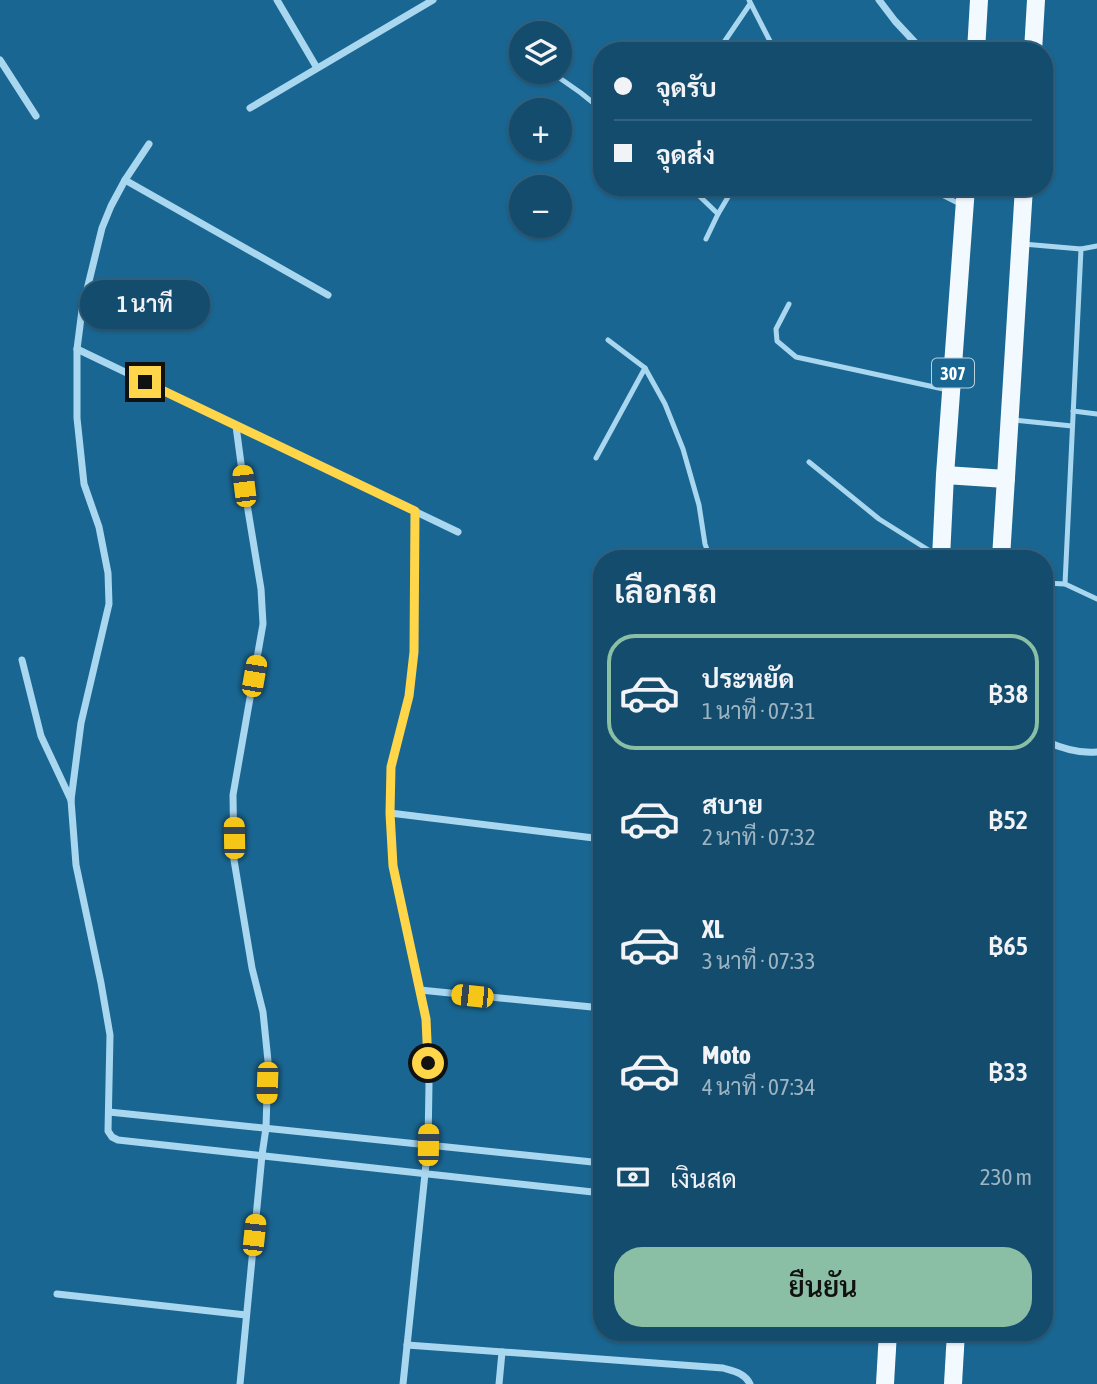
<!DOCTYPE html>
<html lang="th">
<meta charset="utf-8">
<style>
:root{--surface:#144c6e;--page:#215676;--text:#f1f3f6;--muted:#9db4c2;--line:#336381;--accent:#8abfa5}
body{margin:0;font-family:"Asap Condensed",Sarabun,sans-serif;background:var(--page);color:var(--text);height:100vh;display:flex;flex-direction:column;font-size:26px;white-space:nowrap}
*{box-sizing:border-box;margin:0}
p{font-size:23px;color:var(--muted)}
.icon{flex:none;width:38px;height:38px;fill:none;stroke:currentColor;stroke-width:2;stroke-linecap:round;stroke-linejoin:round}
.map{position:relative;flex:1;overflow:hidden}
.panel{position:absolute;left:593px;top:550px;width:460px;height:791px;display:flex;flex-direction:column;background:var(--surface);border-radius:28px;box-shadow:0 2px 5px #0004,0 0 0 2px var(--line)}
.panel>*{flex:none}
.top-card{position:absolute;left:593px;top:42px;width:460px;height:154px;border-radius:28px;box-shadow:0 2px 5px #0004,0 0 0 2px var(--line);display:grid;align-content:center;height:154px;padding:0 21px;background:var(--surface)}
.fabs{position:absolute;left:509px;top:21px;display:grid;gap:14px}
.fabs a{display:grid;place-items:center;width:63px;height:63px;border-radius:50%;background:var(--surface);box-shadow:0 2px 5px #0004,0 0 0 2px var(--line);font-size:35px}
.end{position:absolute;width:32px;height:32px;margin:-16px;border:9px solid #ffd54a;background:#111;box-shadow:0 0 0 4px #111}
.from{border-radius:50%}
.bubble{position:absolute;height:49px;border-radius:24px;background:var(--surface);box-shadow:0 2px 5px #0004,0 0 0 2px var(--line);font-size:23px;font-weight:600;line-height:49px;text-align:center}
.car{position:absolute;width:21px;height:42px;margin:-21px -10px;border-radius:9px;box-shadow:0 0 5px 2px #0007;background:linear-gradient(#f5c518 24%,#345 0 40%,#f5c518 0 76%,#345 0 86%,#f5c518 0)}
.top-card b{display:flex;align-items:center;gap:24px;height:66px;font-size:26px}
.top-card b+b{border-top:2px solid var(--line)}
.top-card i{width:18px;height:18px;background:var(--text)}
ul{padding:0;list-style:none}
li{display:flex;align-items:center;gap:21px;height:116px;margin:0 14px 10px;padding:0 7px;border:4px solid transparent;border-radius:28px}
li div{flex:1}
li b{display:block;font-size:26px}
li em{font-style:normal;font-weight:600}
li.active{border-color:var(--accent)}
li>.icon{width:63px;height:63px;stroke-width:1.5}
h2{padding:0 21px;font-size:32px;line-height:84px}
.pay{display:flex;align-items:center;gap:18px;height:77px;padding:0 21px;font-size:26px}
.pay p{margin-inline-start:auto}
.action{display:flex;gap:14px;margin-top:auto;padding:14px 21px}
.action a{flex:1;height:80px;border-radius:28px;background:var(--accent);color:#111;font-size:28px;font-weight:600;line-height:80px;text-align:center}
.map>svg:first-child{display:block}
</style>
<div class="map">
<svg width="1097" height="1384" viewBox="0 0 1097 1384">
<rect width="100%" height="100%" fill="#1a6692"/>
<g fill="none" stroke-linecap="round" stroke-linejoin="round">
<g stroke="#a9d7ef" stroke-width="5">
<path d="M749 0 775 51"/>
<path d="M718 51 750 4"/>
<path d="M551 72 581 93 602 110"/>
<path d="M690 187 718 214"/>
<path d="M926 187 962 205"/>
<path d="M706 239 718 214 734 187"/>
<path d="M1023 244 1081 249 1097 246"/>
<path d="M789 304 776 329 777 341 796 357 948 390"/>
<path d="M608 340 645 368 665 404 683 449 699 505 705 544 710 558"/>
<path d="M1073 411 1097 414"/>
<path d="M1013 420 1072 426"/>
<path d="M596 458 645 368"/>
<path d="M809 462 879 519 938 556"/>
<path d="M1045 583 1065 584 1097 599"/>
<path d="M1065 584 1081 249"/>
</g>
<g stroke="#a9d7ef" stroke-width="7">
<path d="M277 0 317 68"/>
<path d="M879 0 895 21 923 51"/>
<path d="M0 60 36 116"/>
<path d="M250 108 433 0"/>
<path d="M149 144 125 180 111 206 102 228 82 310 77 349V418L84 484 99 527 108 573 109 604 81 723 71 800 76 865 101 983 110 1035 108 1131 112 1137 118 1140 602 1193"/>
<path d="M125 180 328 295"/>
<path d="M77 349 458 532"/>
<path d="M236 426 244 486 261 589 263 624 233 795 234 860 252 968 263 1012 268 1061 266 1128 262 1155 240 1384"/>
<path d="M22 660 41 736 71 800"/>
<path d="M1045 741C1061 748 1079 754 1097 752"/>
<path d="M390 813 602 839"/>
<path d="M420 990 602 1008"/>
<path d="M109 1112 602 1163"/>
<path d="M57 1294 246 1315"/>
<path d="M407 1345 723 1368C733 1371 745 1373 750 1384"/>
<path d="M403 1384 428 1145 429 1084 426 1019 393 866 390 813 391 767 409 696 414 652 415 511"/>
<path d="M499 1384 502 1352"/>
</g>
<g stroke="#f2f9ff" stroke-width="18">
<path d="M976 51 979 0"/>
<path d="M1033 51 1036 0"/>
<path d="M945 475 1006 479"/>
<path d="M941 558 945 475 966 187"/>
<path d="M1001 558 1024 187"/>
<path d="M885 1384 888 1332"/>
<path d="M953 1384 956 1332"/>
</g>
</g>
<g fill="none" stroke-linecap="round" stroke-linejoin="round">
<path stroke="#ffd54a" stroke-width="9" d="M145 382 415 511 414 652 409 696 391 767 390 813 393 866 426 1019 428 1063"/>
</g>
<g text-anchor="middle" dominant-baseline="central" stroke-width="5" stroke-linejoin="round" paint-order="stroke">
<rect fill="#1a6692" stroke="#bad1de" stroke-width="2" x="932" y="358.5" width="42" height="29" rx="5"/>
<g font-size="18" font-weight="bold" fill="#fff">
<text x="953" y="373">307</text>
</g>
</g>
</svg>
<div class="fabs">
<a><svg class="icon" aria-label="layers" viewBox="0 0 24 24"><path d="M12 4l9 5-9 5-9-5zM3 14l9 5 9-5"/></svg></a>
<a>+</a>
<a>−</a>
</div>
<i class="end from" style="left:428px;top:1063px"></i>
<i class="end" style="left:145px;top:382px"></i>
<div class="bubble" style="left:80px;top:280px;width:130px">1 นาที</div>
<i class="car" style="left:244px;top:486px;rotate:353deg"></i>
<i class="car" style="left:254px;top:676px;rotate:10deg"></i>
<i class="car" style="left:234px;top:838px;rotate:359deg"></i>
<i class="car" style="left:472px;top:996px;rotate:276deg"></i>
<i class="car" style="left:267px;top:1083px;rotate:182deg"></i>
<i class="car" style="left:428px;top:1145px;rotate:1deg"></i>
<i class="car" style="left:254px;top:1235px;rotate:6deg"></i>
<div class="top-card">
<b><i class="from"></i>จุดรับ</b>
<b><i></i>จุดส่ง</b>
</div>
<section class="panel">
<h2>เลือกรถ</h2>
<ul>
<li class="active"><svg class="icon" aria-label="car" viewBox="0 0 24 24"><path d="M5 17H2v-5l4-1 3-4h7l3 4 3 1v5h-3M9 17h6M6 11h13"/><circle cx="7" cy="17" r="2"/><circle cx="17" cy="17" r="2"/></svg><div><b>ประหยัด</b><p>1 นาที · 07:31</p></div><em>฿38</em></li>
<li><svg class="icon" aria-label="car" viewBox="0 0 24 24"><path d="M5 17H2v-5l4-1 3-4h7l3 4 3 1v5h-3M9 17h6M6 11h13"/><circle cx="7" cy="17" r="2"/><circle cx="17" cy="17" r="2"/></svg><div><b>สบาย</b><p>2 นาที · 07:32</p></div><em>฿52</em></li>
<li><svg class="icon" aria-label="car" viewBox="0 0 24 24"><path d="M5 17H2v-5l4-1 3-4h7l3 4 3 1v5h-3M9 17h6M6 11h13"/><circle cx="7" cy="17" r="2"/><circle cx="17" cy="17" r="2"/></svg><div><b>XL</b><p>3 นาที · 07:33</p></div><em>฿65</em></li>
<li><svg class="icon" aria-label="car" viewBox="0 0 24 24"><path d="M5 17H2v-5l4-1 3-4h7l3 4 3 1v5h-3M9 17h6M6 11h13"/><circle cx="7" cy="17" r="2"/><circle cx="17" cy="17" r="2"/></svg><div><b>Moto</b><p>4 นาที · 07:34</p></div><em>฿33</em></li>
</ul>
<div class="pay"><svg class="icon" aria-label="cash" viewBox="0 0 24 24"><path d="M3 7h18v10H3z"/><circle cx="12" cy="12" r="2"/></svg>เงินสด<p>230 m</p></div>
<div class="action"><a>ยืนยัน</a></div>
</section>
</div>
